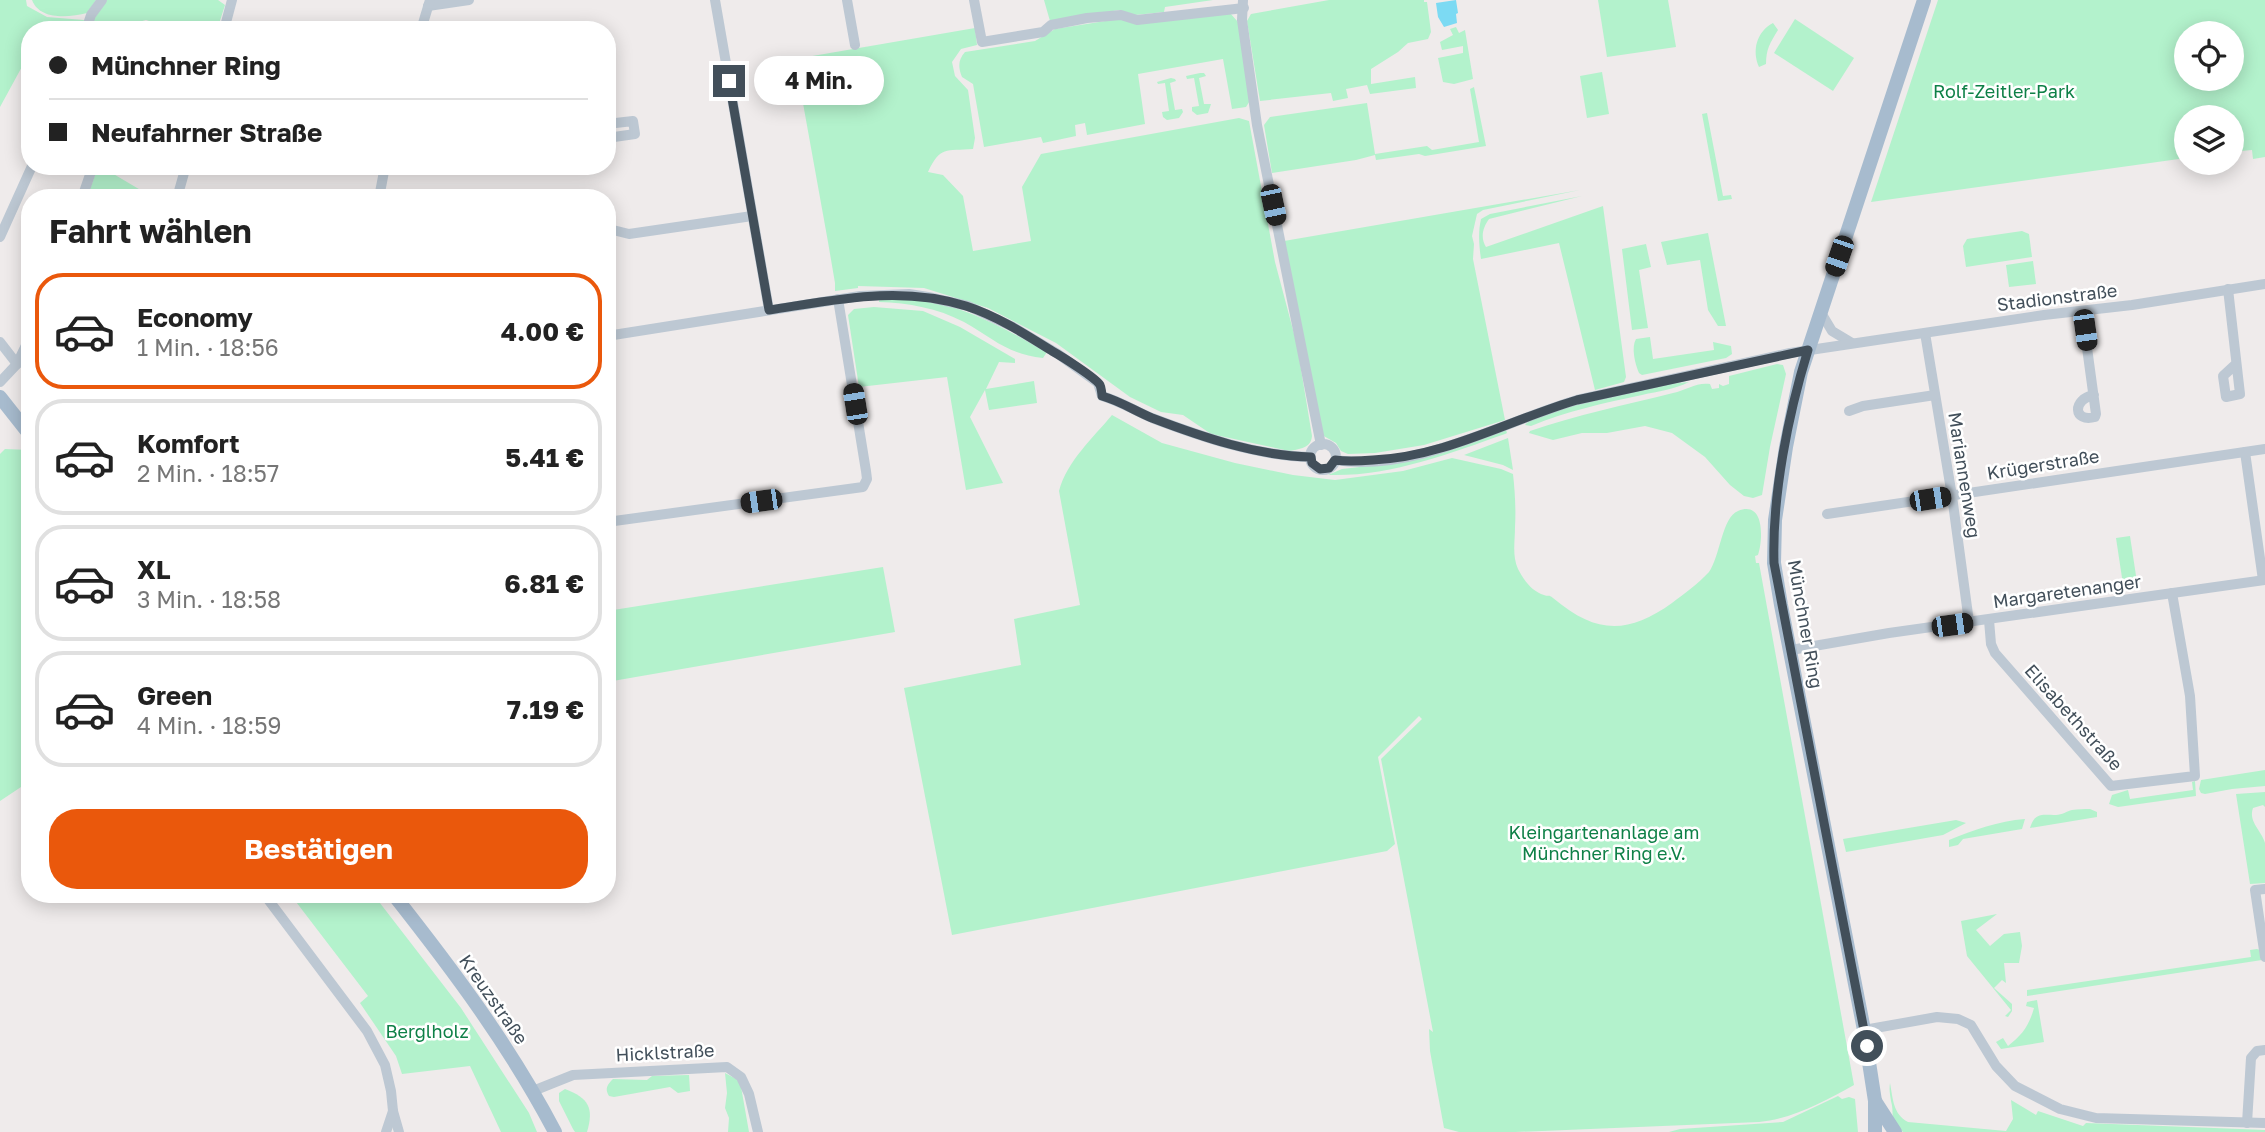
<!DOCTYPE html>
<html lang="de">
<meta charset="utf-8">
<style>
:root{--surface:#fff;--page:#f2f2f2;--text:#222;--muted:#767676;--line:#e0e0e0;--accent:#ea580c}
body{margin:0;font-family:"Golos Text",sans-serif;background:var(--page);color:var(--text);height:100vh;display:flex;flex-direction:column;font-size:26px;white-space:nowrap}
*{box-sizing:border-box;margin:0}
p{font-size:23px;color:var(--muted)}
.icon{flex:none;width:38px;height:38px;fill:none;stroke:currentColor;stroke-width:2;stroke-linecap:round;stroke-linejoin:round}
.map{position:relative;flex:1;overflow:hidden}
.sheet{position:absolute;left:21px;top:189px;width:595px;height:714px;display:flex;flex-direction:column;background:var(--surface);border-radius:28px;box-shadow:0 4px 18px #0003}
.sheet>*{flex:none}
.top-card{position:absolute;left:21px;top:21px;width:595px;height:154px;border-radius:28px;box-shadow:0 4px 18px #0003;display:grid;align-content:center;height:154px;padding:0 28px;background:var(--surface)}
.fabs{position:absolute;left:2174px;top:21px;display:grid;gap:14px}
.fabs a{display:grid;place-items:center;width:70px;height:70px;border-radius:50%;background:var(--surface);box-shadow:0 4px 18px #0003;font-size:35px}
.end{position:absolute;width:32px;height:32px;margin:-16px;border:9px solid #424f5a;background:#fff;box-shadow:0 0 0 4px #fff}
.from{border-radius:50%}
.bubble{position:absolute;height:49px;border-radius:24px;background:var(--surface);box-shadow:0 4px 18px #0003;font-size:23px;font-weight:700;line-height:49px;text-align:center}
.car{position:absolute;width:21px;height:42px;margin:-21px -10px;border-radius:9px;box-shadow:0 0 5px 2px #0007;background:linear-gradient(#222 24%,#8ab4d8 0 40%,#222 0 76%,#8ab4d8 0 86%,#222 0)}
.top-card b{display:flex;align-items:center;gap:24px;height:66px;font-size:26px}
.top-card b+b{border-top:2px solid var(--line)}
.top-card i{width:18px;height:18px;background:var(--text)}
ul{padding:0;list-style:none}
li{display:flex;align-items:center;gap:21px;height:116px;margin:0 14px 10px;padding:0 14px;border:4px solid var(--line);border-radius:28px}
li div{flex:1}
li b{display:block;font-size:26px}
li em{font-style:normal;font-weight:700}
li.active{border-color:var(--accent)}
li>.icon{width:63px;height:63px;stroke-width:1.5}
h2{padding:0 28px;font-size:32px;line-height:84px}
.primary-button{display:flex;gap:14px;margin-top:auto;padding:14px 28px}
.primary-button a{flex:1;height:80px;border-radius:28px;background:var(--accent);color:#fff;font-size:28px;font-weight:700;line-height:80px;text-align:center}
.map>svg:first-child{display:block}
</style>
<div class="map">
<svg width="2265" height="1132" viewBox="0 0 2265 1132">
<rect width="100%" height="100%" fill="#efebeb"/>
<g fill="#b3f2cc" fill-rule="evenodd">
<path d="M0 0H26L27 6 47 17 84 20 82 30H30V52L0 107Z"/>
<path d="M32 0H96L87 13C70 17 40 21 32 0Z"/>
<path d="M107 0H218L225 5 217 30H152L149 21 146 20 124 26 120 30H90L92 22Z"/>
<path d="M1044 0H1213L1165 7 1164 12 1135 15 1119 10 1050 21Z"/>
<path d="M1329 0H1424V2H1427L1431 32 1428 39 1408 43 1398 52 1371 69V84L1415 77 1416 88 1370 94 1367 85 1346 89 1348 98 1333 101 1331 93 1260 101 1247 21 1251 14Z"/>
<path d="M1598 0H1668L1676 47 1607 57Z"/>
<path d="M1938 0H2265V157L2253 159 2252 150 2231 152V117H2186V158L1871 202ZM2186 33H2231V79H2186Z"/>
<path d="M1230 13 1238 22 1251 99 1246 107 1232 109 1223 59 1138 74 1145 124 1087 135 1085 123 1075 125 1076 136 1043 143 1041 137 984 147 973 84 962 77C958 67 958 60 965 52L1035 41 1055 29 1118 19Z"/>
<path d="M1795 19 1854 58 1833 91 1774 53Z"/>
<path d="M1773 23 1778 30C1770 43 1766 49 1766 64L1759 67C1752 51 1756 32 1773 23Z"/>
<path d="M1456 27 1459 33 1465 30 1473 79 1454 84 1443 82 1438 58 1463 53V46L1442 50 1440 42 1453 35 1450 29Z"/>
<path d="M975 28 977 45 961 49 952 62 955 76 968 90 975 138 973 149C946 151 940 146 928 172L943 175 963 196 973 251 1031 241 1022 187 1041 154 1239 118 1249 121 1275 262 1297 345 1312 436C1311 448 1300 449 1289 451L1211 434 1183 415 1161 412 1130 397 1056 343 988 308 924 288 858 286V288L835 291V283L828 242 795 59Z"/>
<path d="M1602 72 1609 114 1587 118 1580 76Z"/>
<path d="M1200 73H1204L1206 76 1199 78 1204 104H1211L1208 113 1197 115 1192 111V107L1199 106 1194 78 1187 79 1186 76Z"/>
<path d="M1171 78 1175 79 1176 81 1170 83 1175 110 1182 109 1183 112 1179 118 1167 120 1163 117 1162 112 1169 111 1165 83 1158 84 1157 82Z"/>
<path d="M1474 87 1486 146 1425 156 1419 154 1376 160 1375 155 1356 160 1272 173 1264 125 1270 117 1367 103 1375 154 1427 146 1432 150 1479 142 1470 89Z"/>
<path d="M1707 113 1723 196 1731 195 1732 199 1718 201 1702 114Z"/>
<path d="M98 166H100L154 198H87Z"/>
<path d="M1580 190 1483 210 1477 214 1472 236 1474 244 1473 259 1505 420 1424 445 1375 453 1348 454 1341 451 1336 443 1322 435 1284 241Z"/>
<path d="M1582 196 1489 219C1483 227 1480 238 1486 247L1603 206 1626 377 1624 382 1595 390 1559 243 1481 259C1479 245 1478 232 1481 219L1490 214Z"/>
<path d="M2022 231 2029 234 2032 257 1966 267 1963 246 1967 239Z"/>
<path d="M1708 233 1726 326H1718L1708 310 1700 260 1667 265 1661 242Z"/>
<path d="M1646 244 1651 267 1639 270 1648 328 1632 330 1622 249Z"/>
<path d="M2033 261 2036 284 2009 287 2006 265Z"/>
<path d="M879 299C891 299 904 298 917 300 965 305 1005 329 1047 352L1043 358C1007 354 994 339 964 322 937 308 909 303 879 302Z"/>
<path d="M874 307 923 311 960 327 1015 359V363L999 362 986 389 1034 381 1037 403 989 410 985 390 970 417 1003 483 966 490 947 377 859 387 848 315 854 309Z"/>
<path d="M1650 337 1653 359 1714 350 1713 342 1731 346 1732 354 1726 358 1642 375 1639 373C1635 364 1631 347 1636 339Z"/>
<path d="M1777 364 1783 365 1786 374 1770 447 1762 495 1753 498 1744 496 1730 485 1705 457 1672 433 1645 426 1607 433H1582L1553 440 1529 433 1530 431C1577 415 1625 405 1673 393 1686 390 1697 382 1710 384L1712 389 1719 388V384L1723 386 1729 384V376Z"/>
<path d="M1689 382C1673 390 1659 391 1642 395 1605 403 1566 411 1531 426L1525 425C1541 407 1662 383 1689 382Z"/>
<path d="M1112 415 1162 443 1235 463 1293 475 1335 480 1403 471 1452 458 1501 469 1513 474C1515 492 1516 510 1515 527 1515 542 1512 555 1518 569 1523 579 1532 592 1544 595 1550 597 1548 594 1553 598 1596 634 1627 635 1672 603 1685 593 1698 584 1709 572 1720 557 1722 517 1738 511 1765 500 1763 540 1758 555L1755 556 1756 563H1759L1854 1085C1823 1102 1795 1118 1759 1122L1515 1132H1459L1444 1128 1430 1051 1429 1029 1433 1032 1381 759 1422 719 1419 716 1378 757 1395 844 1387 851 952 935 904 688 1021 665 1014 619 1080 605 1059 491C1067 461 1093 438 1112 415Z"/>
<path d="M1506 430 1507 433 1505 434C1448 454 1389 477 1328 475L1342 469 1403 462Z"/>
<path d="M1508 438 1513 470 1503 465 1464 455Z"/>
<path d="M5 449 30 450V781L0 801V454Z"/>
<path d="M2130 536 2138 589 2124 591 2116 538Z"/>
<path d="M883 567 895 632 607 682V611Z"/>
<path d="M2265 770V786L2232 789 2205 794 2201 793 2199 789 2201 780Z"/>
<path d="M2195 781 2196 796 2118 807 2109 804 2112 795 2128 790 2130 799 2193 790 2192 782Z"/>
<path d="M2265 792V807L2263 805 2253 808C2248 822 2262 831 2265 843 2265 856 2265 871 2265 883L2250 884 2236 794Z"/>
<path d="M2090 809 2097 812V817L2030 828C2035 812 2042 815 2056 815 2062 815 2067 811 2072 810 2078 809 2084 809 2090 809Z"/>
<path d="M2025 819 2022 829 1963 839 1958 845 1949 847V840C1974 830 1998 821 2025 819Z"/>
<path d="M1956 820 1966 823 1943 835 1846 852 1843 839Z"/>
<path d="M290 894H373L461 1008 529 1113 537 1132H501L470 1066 402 1074 396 1056 360 1003 368 996Z"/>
<path d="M1997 914 1976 930 1990 946 2004 934 2020 932 2022 946 2019 963H2004L2006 983 2002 980 1994 988 2012 1004V1011L2008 1017 2005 1016 2011 1010 1967 956 1961 921Z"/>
<path d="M2257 949 2260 950 2262 960 2027 996V990L2251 957 2250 950Z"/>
<path d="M2037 1000 2044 1042 2001 1049 1996 1042 2003 1038 2008 1046C2022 1035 2029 1026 2034 1008L2026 1006 2027 1002Z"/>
<path d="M725 1073 740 1081 749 1132H728L729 1118 725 1108 727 1093Z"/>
<path d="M689 1075 690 1091 678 1093 670 1087 614 1097 609 1096C604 1088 608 1084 613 1079L647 1080 652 1076Z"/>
<path d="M1890 1083C1893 1099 1893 1114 1908 1122L2006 1131 2013 1119 2011 1100 2036 1115 2038 1111 2083 1126 2086 1123 2265 1130V1132H1903C1888 1118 1895 1116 1891 1101 1890 1094 1889 1090 1890 1083Z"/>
<path d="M565 1089C589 1098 594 1108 587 1132H575L573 1129 559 1101V1093Z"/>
<path d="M1838 1096 1842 1099 1849 1097 1855 1099 1858 1132H1669L1680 1129 1783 1122Z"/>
</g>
<path fill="#7cdaf3" d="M1456 0 1458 13 1456 14 1457 23 1444 27 1438 17 1436 3Z"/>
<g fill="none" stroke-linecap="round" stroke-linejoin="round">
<g stroke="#bdc8d3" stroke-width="10">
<path d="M715 0 769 310"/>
<path d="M847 0 855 45"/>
<path d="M974 0 982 42 1043 32 1051 25 1087 18 1121 15 1137 20 1244 8"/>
<path d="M1243 0 1242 20 1257 125 1321 445"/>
<path d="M428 6 469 0"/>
<path d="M86 30 91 15 102 0"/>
<path d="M224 30 232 0"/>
<path d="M421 30 430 0"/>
<path d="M607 124 633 121 635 134 607 138"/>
<path d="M82 198 93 166"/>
<path d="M177 198 186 166"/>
<path d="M379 198 385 166"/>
<path d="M609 229 629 234 752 216"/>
<path d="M0 237 32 166"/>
<path d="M2228 289 2240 394 2226 397 2223 376 2236 364"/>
<path d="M1820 311 1832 331 1852 343"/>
<path d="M2082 311 2096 414 2095 417C2073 423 2072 399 2094 395"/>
<path d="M1925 333 1952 496 1969 622"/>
<path d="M607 336 860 296 909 294 928 297 968 306 1013 327 1058 354 1098 383 1102 396C1120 401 1135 411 1152 418 1202 437 1257 456 1311 457"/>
<path d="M0 342 17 364"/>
<path d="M0 382 17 364 30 337"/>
<path d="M1849 411 1863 406 1935 395"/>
<circle cx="1323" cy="457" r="13"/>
<path d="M2245 452 2263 580"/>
<path d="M1335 460C1415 473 1502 422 1577 400L1790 353 2044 315 2132 305 2265 284"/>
<path d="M1827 514 2265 449"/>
<path d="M607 522 863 487 867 479 866 471 838 299"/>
<path d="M1989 620 1991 644 1995 653 2111 786 2195 776 2190 696 2172 593"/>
<path d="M1791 650 1889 633 2265 580"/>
<path d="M2265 889 2255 890 2265 957"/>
<path d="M264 894 367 1031 385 1065 391 1091 393 1111 399 1132"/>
<path d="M1864 1030 1937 1017 1958 1019 1971 1025 1996 1066 2015 1086 2060 1109 2096 1118 2265 1123"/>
<path d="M533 1091 573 1075 727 1067 741 1077 749 1094 758 1132"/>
<path d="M2247 1123 2251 1058 2257 1051 2265 1050"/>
<path d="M386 1132 393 1111"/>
</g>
<g stroke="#a7bbce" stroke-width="14">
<path d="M0 397 30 435"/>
<path d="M393 894C453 970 510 1046 555 1132"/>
<path d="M1875 1101 1895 1132"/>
<path d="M1875 1132V1101L1864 1030 1781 605 1774 563 1775 520 1786 447 1801 372 1924 0"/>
</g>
</g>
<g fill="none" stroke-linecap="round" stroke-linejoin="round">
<path stroke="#424f5a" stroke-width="9" d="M729 81 769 310C835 300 900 285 966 306 997 316 1025 334 1052 351 1061 356 1096 378 1100 385 1101 387 1102 394 1102 396 1120 401 1135 411 1152 418 1202 437 1257 456 1311 457L1312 463 1320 469 1329 468 1335 460C1348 462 1361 461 1373 460 1445 457 1509 420 1577 400L1808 350C1788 415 1772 495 1774 563L1867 1046"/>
</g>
<g text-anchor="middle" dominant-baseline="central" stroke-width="5" stroke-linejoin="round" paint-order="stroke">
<g font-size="18" fill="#0e8047" stroke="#fff">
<text x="2004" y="91">Rolf-Zeitler-Park</text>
<text x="1604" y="832">Kleingartenanlage am<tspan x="1604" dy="21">Münchner Ring e.V.</tspan></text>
<text x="427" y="1031">Berglholz</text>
</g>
<g font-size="18" fill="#424f5a" stroke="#fff">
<text transform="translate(2057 297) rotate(-7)">Stadionstraße</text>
<text transform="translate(2043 464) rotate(-9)">Krügerstraße</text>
<text transform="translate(1965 475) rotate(81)">Mariannenweg</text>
<text transform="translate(2067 591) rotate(-8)">Margaretenanger</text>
<text transform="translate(1806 624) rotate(80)">Münchner Ring</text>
<text transform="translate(2074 717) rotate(48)">Elisabethstraße</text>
<text transform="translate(494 999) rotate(55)">Kreuzstraße</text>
<text transform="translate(665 1052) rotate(-3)">Hicklstraße</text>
</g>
</g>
</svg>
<div class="fabs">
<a><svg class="icon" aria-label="locate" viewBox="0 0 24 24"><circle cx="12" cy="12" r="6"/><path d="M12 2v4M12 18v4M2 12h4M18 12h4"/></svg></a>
<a><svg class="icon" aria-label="layers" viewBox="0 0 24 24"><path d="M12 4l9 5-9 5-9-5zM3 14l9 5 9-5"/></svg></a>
</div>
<i class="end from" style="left:1867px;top:1046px"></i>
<i class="end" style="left:729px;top:81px"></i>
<div class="bubble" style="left:754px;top:56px;width:130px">4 Min.</div>
<i class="car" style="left:1273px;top:205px;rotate:168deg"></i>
<i class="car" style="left:1839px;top:256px;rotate:199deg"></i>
<i class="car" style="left:2085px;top:330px;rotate:172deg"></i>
<i class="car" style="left:855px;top:404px;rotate:351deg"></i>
<i class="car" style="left:1930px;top:499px;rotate:81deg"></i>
<i class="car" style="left:761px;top:501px;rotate:262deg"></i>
<i class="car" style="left:1952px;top:625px;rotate:82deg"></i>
<div class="top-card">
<b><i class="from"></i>Münchner Ring</b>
<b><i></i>Neufahrner Straße</b>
</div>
<section class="sheet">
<h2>Fahrt wählen</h2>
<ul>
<li class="active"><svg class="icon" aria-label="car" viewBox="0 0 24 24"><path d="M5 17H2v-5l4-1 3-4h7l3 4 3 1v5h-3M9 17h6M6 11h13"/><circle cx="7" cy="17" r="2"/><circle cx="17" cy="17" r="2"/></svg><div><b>Economy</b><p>1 Min. · 18:56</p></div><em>4.00 €</em></li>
<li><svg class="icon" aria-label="car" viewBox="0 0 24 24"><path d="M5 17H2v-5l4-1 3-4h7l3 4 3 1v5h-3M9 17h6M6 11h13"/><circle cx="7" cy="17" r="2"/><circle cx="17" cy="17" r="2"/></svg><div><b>Komfort</b><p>2 Min. · 18:57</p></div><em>5.41 €</em></li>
<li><svg class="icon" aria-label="car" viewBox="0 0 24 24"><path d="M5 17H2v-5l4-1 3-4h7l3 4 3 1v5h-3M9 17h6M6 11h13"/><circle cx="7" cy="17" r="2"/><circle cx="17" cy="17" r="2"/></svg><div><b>XL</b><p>3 Min. · 18:58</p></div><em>6.81 €</em></li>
<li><svg class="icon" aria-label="car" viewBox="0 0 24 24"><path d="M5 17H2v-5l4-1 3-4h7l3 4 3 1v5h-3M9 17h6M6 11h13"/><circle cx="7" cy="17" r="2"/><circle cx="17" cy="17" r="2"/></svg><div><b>Green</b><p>4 Min. · 18:59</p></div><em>7.19 €</em></li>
</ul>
<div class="primary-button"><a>Bestätigen</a></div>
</section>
</div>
